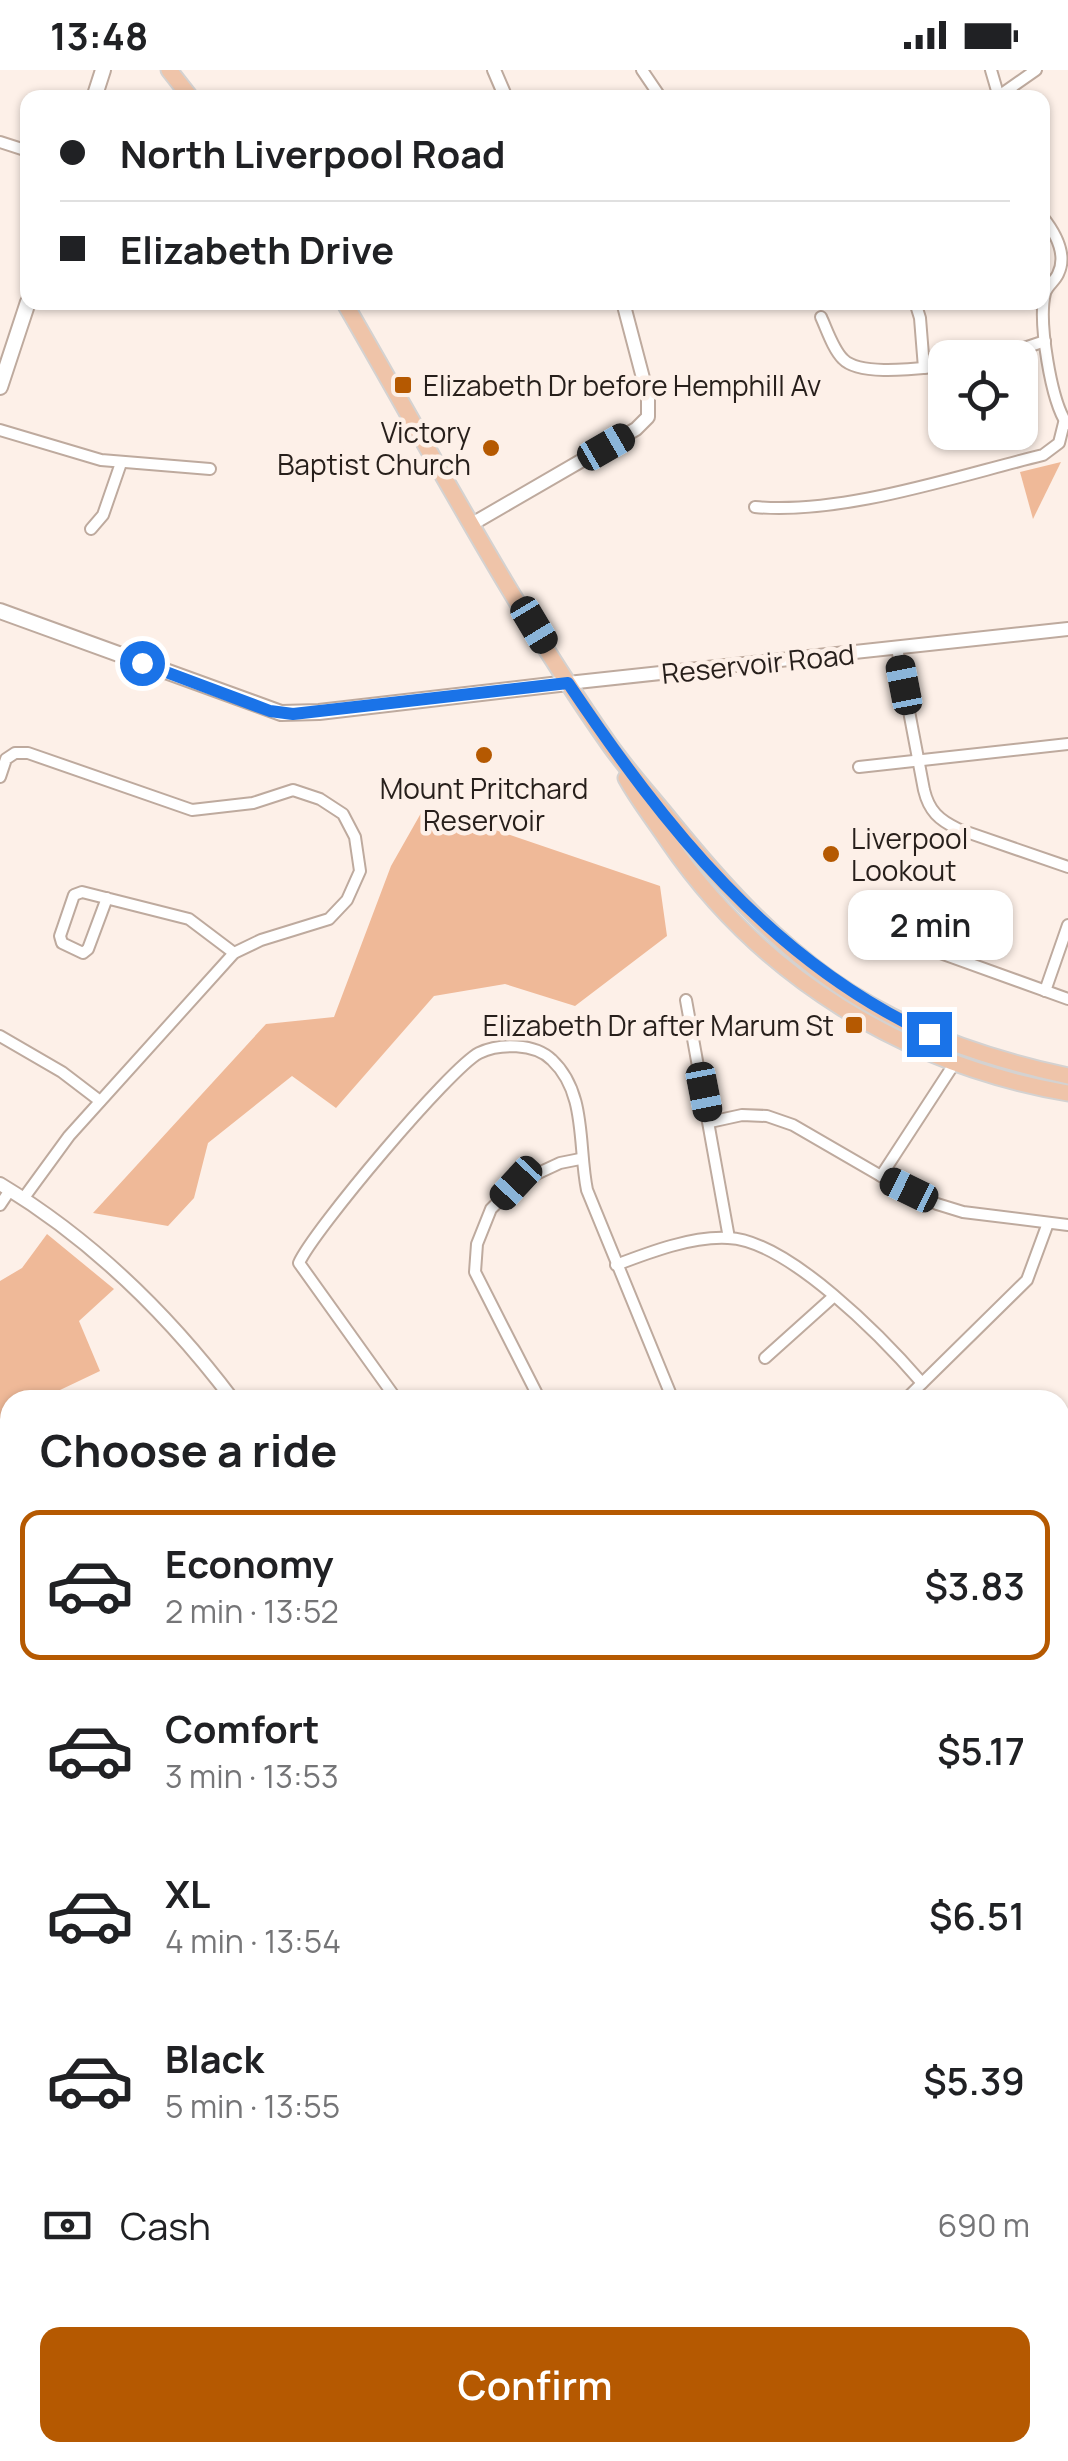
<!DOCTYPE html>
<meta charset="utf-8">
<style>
:root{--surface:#fff;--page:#f2f2f2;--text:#202124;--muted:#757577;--line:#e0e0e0;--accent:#b55901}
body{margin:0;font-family:Manrope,sans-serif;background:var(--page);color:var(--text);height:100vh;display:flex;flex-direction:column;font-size:38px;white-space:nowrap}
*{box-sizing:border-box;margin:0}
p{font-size:32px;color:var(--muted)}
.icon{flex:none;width:55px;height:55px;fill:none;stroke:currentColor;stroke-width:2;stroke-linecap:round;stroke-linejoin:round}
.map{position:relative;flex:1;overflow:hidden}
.side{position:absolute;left:0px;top:1320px;width:1070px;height:1072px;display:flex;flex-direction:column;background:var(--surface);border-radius:30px 30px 0 0;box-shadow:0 2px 8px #0004}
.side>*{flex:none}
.banner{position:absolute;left:20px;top:20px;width:1030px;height:220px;border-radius:20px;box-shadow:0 2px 8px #0004;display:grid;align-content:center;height:220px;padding:0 40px;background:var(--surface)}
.controls{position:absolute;left:928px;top:270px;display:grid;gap:20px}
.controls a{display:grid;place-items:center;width:110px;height:110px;border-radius:20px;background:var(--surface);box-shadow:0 2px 8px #0004;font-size:50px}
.end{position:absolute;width:45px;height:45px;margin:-22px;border:12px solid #1a73e8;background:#fff;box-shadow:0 0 0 5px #fff}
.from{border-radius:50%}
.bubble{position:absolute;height:70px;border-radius:20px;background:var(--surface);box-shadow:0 2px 8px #0004;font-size:32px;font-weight:600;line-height:70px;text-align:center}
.car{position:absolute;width:30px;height:60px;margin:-30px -15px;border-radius:12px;box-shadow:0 0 8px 2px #0007;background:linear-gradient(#222 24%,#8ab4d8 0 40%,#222 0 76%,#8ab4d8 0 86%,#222 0)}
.banner b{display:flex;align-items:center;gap:35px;height:95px;font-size:38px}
.banner b+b{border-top:2px solid var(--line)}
.banner i{width:25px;height:25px;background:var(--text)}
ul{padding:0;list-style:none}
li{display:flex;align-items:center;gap:30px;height:150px;margin:0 20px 15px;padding:0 20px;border:5px solid transparent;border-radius:20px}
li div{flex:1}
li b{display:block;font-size:38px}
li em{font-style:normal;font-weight:600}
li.on{border-color:var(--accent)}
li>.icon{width:90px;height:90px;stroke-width:1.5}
h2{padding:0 40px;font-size:45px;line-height:120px}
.pay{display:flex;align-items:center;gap:25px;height:110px;padding:0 40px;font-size:38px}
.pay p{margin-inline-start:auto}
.action{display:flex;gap:20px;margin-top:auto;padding:20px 40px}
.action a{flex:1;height:115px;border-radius:20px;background:var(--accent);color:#fff;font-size:40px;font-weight:600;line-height:115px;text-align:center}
.status{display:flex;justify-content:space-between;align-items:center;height:70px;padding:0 50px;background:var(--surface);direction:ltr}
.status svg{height:28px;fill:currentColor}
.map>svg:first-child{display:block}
</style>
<div class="status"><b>13:48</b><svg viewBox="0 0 49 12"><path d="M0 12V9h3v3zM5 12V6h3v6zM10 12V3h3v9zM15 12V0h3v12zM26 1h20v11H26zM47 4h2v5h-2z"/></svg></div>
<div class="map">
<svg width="1068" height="2391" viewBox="0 0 1068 2391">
<rect width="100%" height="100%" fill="#fdf0e8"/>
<g fill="#efb998">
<path d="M1061 392 1033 449 1020 402Z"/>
<path d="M425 736 660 816 667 866 575 936 505 914 434 926 336 1038 292 1006 208 1073 194 1128 168 1156 93 1143 266 954 334 947 391 796Z"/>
<path d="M47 1164 114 1219 79 1251 100 1301 39 1330H10V1344L0 1349V1211L22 1198Z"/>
</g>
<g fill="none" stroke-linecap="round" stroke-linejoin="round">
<defs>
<g id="minor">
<path d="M642 0 661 28"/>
<path d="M991 0 998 24"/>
<path d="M996 28 1036 0"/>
<path d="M0 72 28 81"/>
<path d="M1042 146C1054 161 1068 184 1058 204 1055 211 1047 216 1045 223 1038 252 1051 331 1067 354"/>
<path d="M915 232 920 248 924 298"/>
<path d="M821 247C827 260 833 279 843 289 860 307 921 298 945 296"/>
<path d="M994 288 1045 271"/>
<path d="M0 360 101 390 210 399"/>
<path d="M755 437C843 445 957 406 1043 385L1059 373 1064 353"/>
<path d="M91 459 103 445 121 393"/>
<path d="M897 578 924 720C929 741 939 750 958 759L1068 797"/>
<path d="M859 697 1068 674"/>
<path d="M0 707 6 689 15 683H28L192 740 253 733 293 720 320 729 343 744 355 767 360 801 347 830 329 849 261 870 234 883 69 1066 23 1129"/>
<path d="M107 828 88 879 83 883 62 873 60 866 74 825 82 822 189 849 234 883"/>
<path d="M907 871 1068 929"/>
<path d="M1045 921 1068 855"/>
<path d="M686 930 729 1168"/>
<path d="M0 966 62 1002 100 1031"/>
<path d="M710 1052 742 1045 767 1046 793 1055 881 1106 937 1134 963 1142 1068 1155"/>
<path d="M881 1106 954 994"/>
<path d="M0 1135 10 1120"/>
<path d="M616 1195C650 1182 692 1166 728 1168 788 1170 884 1269 922 1313"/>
<path d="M765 1288 833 1227"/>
<path d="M397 1330 299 1193C313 1161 450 998 479 983 499 973 535 973 552 990 587 1023 578 1076 587 1120L673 1330"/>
<path d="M540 1330 475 1202 477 1174 491 1139 517 1113 560 1093 580 1089"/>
<path d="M905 1330 1027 1210 1048 1153"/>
<path d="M1060 1366 1068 1358"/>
<path d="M0 1413 10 1408"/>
<path d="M1060 1555 1068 1546"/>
<path d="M0 1557 10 1550"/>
<path d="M1060 1758 1068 1744"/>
<path d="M0 1764 10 1793"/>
<path d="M1060 1815 1068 1820"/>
<path d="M1060 2060 1068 2066"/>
<path d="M1060 2241 1068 2230"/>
<path d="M0 2262 10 2256"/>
<path d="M439 2382 443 2391"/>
<path d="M1009 2382 1020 2391"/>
<path d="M25 2391 43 2382"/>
<path d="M247 2391 255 2382"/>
</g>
<g id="tertiary">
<path d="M494 0 506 28"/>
<path d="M472 454 636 359 648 347V327L623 232"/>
<path d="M568 613 1068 559"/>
<path d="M0 1114C91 1169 169 1245 233 1330"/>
<path d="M1060 2011 1068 1999"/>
<path d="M583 2382 587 2391"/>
<path d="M766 2391 774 2382"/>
</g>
<g id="secondary">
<path d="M94 28 103 0"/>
<path d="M0 317 28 232"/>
<path d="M0 541 281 643 319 642 568 613"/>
</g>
<g id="primary">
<path d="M169 0 191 28"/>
<path d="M344 232C430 380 511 534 609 674 628 701 650 725 671 751 719 810 769 866 831 910 902 960 984 988 1068 1006"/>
<path d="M626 708C638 730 654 750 668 771 761 908 906 995 1068 1023"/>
</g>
</defs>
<use href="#minor" stroke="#beaa9e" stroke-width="14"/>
<use href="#tertiary" stroke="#beaa9e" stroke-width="16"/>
<use href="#secondary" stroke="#beaa9e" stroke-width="18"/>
<use href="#primary" stroke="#d4d2d1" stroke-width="19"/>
<use href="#minor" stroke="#fff" stroke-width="10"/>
<use href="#tertiary" stroke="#fff" stroke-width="12"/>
<use href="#secondary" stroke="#fff" stroke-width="14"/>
<use href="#primary" stroke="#efc4a9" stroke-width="15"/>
</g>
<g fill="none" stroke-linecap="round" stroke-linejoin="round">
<path stroke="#1a73e8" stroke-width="12" d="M142 593 270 641 293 644 568 613C665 757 769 889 929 964"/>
</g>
<g fill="#b55901" stroke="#fdf0e8" stroke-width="4">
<rect x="393" y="305" width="20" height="20" rx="5"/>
<circle cx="491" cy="378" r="10"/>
<circle cx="484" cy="685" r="10"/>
<circle cx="831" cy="784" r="10"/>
<rect x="844" y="945" width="20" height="20" rx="5"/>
</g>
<g text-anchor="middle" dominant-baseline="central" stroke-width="9" stroke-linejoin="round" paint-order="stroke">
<g font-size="28" fill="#271f1b" stroke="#fdf0e8" text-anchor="start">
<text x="423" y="315">Elizabeth Dr before Hemphill Av</text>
<text x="471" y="362" text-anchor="end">Victory<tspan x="471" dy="32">Baptist Church</tspan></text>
<text x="484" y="718" text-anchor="middle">Mount Pritchard<tspan x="484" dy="32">Reservoir</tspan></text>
<text x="851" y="768">Liverpool<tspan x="851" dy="32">Lookout</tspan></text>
<text x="834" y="955" text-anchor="end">Elizabeth Dr after Marum St</text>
</g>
<g font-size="28" fill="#271f1b" stroke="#fdf0e8">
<text transform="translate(758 593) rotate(-6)">Reservoir Road</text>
</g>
</g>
</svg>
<div class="controls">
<a><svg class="icon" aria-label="locate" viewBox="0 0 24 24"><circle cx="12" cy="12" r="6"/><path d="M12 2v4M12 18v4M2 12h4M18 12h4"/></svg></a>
</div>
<i class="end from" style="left:142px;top:593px"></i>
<i class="end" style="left:929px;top:964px"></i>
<div class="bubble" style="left:848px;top:820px;width:165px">2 min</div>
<i class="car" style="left:606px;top:377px;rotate:60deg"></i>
<i class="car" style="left:534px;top:555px;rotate:149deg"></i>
<i class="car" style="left:904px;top:615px;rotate:349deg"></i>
<i class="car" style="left:704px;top:1022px;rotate:169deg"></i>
<i class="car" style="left:516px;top:1113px;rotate:223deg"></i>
<i class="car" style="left:909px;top:1120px;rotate:296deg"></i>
<div class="banner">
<b><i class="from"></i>North Liverpool Road</b>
<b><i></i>Elizabeth Drive</b>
</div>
<section class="side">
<h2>Choose a ride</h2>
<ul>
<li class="on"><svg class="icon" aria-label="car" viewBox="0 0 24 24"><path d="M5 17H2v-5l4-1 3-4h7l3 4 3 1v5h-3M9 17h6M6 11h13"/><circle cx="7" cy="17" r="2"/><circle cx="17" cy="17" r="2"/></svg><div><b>Economy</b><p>2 min · 13:52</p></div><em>$3.83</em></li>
<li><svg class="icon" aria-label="car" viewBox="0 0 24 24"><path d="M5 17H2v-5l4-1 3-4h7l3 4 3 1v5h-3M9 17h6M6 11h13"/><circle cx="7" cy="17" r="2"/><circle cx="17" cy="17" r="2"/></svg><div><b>Comfort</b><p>3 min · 13:53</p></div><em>$5.17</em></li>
<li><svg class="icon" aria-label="car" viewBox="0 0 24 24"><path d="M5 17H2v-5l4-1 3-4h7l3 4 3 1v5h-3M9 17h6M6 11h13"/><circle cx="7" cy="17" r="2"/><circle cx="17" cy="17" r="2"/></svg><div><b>XL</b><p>4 min · 13:54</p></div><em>$6.51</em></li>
<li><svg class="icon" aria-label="car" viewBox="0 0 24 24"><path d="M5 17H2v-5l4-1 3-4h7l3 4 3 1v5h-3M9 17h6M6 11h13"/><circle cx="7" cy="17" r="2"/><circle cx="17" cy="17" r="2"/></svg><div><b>Black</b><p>5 min · 13:55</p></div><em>$5.39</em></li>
</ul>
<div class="pay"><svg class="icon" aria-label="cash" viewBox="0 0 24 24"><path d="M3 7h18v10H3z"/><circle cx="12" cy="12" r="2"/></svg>Cash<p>690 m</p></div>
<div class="action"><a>Confirm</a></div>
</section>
</div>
